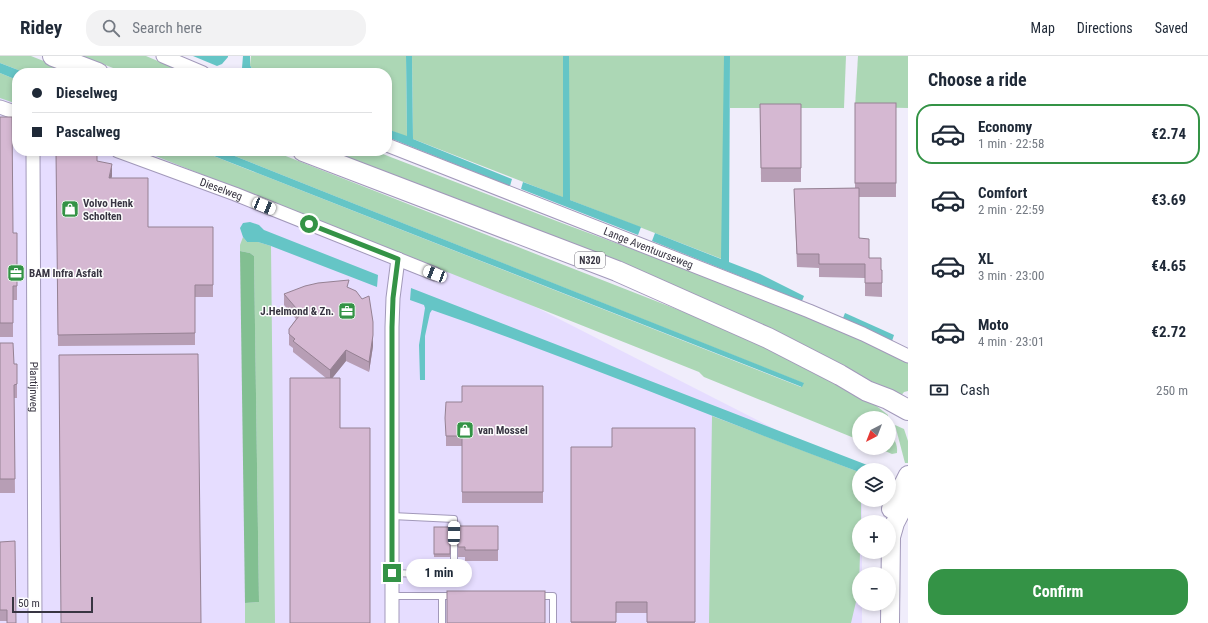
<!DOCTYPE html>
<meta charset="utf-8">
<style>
:root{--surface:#fff;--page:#f2f2f3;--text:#1f2937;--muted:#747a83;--line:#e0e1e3;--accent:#349346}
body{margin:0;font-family:"Roboto Condensed",sans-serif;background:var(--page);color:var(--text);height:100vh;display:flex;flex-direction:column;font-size:15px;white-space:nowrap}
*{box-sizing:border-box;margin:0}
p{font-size:13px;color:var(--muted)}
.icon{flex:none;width:22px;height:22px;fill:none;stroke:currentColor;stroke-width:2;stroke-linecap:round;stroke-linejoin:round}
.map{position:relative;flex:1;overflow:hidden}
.panel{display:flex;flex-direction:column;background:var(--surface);width:300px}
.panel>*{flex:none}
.banner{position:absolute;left:12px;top:12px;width:380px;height:88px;border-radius:16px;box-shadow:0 2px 6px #0003;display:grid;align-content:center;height:88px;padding:0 20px;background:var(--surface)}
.needle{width:26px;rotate:222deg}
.fabs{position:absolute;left:852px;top:355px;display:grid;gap:8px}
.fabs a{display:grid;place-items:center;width:44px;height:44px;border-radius:50%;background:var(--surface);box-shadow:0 2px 6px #0003;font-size:20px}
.scale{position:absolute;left:12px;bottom:10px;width:81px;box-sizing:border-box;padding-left:4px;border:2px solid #383542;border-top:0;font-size:11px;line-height:14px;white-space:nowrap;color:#383542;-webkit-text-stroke:3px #fdfdfd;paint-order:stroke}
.end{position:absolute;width:18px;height:18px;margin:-9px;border:5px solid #349346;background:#fff;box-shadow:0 0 0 2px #fff}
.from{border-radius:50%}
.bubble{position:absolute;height:28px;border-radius:14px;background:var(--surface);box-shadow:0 2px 6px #0003;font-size:13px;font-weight:700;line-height:28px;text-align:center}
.car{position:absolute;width:12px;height:24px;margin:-12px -6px;border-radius:5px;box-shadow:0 0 3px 1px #0007;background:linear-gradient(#fff 24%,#345 0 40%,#fff 0 76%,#345 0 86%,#fff 0)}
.banner b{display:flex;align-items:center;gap:14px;height:38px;font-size:15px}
.banner b+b{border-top:1px solid var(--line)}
.banner i{width:10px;height:10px;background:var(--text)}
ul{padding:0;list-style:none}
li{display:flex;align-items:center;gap:12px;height:60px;margin:0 8px 6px;padding:0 12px;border:2px solid transparent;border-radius:16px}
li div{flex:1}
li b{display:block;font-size:15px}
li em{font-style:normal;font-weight:700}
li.selected{border-color:var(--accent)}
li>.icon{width:36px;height:36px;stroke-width:1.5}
h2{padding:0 20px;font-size:18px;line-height:48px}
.pay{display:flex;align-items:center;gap:10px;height:44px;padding:0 20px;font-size:15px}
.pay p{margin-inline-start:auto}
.primary-button{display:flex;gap:8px;margin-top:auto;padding:8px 20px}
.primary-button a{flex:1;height:46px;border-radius:16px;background:var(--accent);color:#fff;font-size:16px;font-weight:700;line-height:46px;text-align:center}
header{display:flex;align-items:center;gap:24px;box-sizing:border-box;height:56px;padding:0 20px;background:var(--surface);border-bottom:1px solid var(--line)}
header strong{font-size:19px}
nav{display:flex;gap:22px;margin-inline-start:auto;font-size:14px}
.search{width:280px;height:36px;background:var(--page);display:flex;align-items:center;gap:10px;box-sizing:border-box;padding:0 14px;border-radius:16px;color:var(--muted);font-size:15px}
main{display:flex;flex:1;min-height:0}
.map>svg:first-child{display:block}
</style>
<header>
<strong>Ridey</strong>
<div class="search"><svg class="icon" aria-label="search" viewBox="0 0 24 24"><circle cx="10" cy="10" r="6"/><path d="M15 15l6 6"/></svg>Search here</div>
<nav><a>Map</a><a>Directions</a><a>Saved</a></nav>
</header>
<main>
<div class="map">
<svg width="908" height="567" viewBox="0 0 908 567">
<rect width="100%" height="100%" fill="#f0edfb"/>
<path fill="#e6ddff" d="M0 33 17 39V95H157L512 239 859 416V444H862V466H859V496H862V518H859V548H862V567H0Z"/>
<g fill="#acd7b5">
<path d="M0 0H31L74 17H26L0 7Z"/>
<path d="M82 0H146L186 17H126Z"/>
<path d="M251 0H406L407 81 387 73V17H254L250 9Z"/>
<path d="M412 0H729L727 205 413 83Z"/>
<path d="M730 0H846L844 52H730Z"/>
<path d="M858 0H908V52L855 51Z"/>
<path d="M0 17 17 24V48L0 42Z"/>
<path d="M143 95H201L801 331 803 327 222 95H273L694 260 813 311 865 341 888 359V362H859V384L704 321 699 316Z"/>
<path d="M326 95H375L567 169 808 258 908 303V335L904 336 900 341Z"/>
<path d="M243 181 247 186H258L271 190 275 567H245V547L259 546 254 200 250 197 240 195V189Z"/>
<path d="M712 360 859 416V444H861V466H859V496H860L859 533 851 567H709Z"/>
<path d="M895 369 904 373 908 385V407H905Z"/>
<path d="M889 376C894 383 898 388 897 397L892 398 878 392H889Z"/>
</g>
<path fill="#82bf91" d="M240 195 250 197 254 200 259 546 245 547Z"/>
<g fill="#65c5c6">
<path d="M193 0H228V1L222 8 217 10Z"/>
<path d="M243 0H250V9L254 17H243L242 12Z"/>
<path d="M406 0H412L413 83 512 123 510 130 387 81V73L407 80Z"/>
<path d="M563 0H569L570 144 641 171 638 179 521 133 523 126 563 141Z"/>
<path d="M724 0H730L729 206 760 218 804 240 802 245 652 185 655 177 721 203Z"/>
<path d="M0 7 26 17H17V24L0 17Z"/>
<path d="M201 95H222L804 327 802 331Z"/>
<path d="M250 166 259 169 264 174 378 219 377 231 271 190 258 186H247L243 181 240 172 243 167Z"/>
<path d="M411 232 880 414H859V416C716 363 576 304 432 254L430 257 425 280V324H420L419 289 425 252 424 249 410 244Z"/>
<path d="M845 257 894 279 892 285 843 262Z"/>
</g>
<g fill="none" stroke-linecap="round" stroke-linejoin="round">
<defs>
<g id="lane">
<path d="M392 517 454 519V463L392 460"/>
<path d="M392 540H454"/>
<path d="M442 540V567"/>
<path d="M538 540H553V567"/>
</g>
<g id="street">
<path d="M163 0 203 17"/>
<path d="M0 51 17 57"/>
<path id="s1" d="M387 89 809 255 863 278 908 300"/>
<path id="s2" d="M33 95 35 567"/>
<path id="s3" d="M118 95 235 138 435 218"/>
<path d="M392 567V271L393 242 398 203"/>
</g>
<g id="secondary">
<path d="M891 453 908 419"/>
<path d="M890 567 891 481 895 467 908 442"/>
</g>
<g id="primary">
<path d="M53 0 98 17"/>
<path d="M303 95 617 215 768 282 840 319 867 335 888 343 908 354"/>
</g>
</defs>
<use href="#lane" stroke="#a299ba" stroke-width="8"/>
<use href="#street" stroke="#a299ba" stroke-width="15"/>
<use href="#secondary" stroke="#a299ba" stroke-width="20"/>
<use href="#primary" stroke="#a299ba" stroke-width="22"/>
<use href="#lane" stroke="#fff" stroke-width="6"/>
<use href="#street" stroke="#fff" stroke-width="13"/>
<use href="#secondary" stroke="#fff" stroke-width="18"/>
<use href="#primary" stroke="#fff" stroke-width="20"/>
</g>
<g fill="#b79eb5">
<path d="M855 47H896V141H859V182L869 202 881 214H882V241L865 240V222L819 221V212L797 211 794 133 855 132Z"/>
<path d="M760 48H801V126H761Z"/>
<path d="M0 61 13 177 17 196V244H13V281H0Z"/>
<path d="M56 97 97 105 112 120 111 122 148 171H213V241H195V289L58 290Z"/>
<path d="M349 232 373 290 369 316 346 305 332 322 370 567 326 322 293 296V292L289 289V273L296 263 284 249V238Z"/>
<path d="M0 287 14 308H17V342H14L15 437H0Z"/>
<path d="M543 330V447H462V390H446V346H462Z"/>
<path d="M695 372V567H647V557H616V567H571V391H612Z"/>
<path d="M458 470H498V505H465V501H458Z"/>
<rect x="434" y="471" width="16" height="30"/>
<path d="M0 486 16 567 7 565H0Z"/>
</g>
<g fill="#958193">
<path d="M112 108V120L109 134V122Z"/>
<path d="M373 279V290L369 316V306Z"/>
<path d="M346 294V305L330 325V314Z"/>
</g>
<g fill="#d5b8d2" stroke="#958193">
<rect x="855" y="47" width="41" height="80"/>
<path d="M760 48H801V112H761Z"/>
<path d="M0 61H12L13 177H17V230H13V267H0Z"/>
<path d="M56 97H97V105L112 108 109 122H148V171H213V229H195V277L58 279Z"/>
<path d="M859 132V182L869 183V202H881V214H882V227H865V208H819V198H797L794 133Z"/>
<path d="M349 224 347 231 356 235 362 243 369 240 373 266V279L369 306 346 294 330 314 293 285 295 283 289 278V273L299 260 302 259 284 238 305 230 318 227Z"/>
<path d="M0 287H13L14 308H17V328L14 329 15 423H0Z"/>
<path d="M198 298 201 567H61L59 299Z"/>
<path d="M290 322H340V372H370V567H290Z"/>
<path d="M462 330H543V436H462V380H446L445 362 446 346H462Z"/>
<path d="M612 372H695V566H647V546H616V566H571V391H612Z"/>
<path d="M458 470H498V494H465V491H458Z"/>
<rect x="434" y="471" width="16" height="27"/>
<path d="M15 485 16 567H7V554H0V486Z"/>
<rect x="447" y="535" width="98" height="32"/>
</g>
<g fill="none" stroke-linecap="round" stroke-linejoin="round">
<path stroke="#349346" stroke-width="5" d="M309 168 398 203 393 242 392 271V517"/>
</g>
<defs>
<symbol id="shop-square" viewBox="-11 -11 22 22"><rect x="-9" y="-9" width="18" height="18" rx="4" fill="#349346" stroke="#fdfdfd"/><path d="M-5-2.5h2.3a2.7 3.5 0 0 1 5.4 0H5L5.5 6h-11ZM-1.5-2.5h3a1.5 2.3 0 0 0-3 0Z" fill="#fff"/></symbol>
<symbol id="office-square" viewBox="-11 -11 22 22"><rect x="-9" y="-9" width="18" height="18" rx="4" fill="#349346" stroke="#fdfdfd"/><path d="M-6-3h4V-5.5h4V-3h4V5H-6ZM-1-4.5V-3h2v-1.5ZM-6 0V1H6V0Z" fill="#fff"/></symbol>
</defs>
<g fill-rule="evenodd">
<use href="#shop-square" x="60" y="143" width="20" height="20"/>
<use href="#office-square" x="6" y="207" width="20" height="20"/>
<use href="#office-square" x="337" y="245" width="20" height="20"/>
<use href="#shop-square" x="455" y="364" width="20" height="20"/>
</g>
<g text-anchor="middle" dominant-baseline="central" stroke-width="3" stroke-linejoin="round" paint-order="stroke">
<rect fill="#fdfdfd" stroke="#73717a" stroke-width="1" x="575" y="196" width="30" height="16" rx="3"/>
<g font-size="10" font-weight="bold" fill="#383542">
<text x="590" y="204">N320</text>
</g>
<g font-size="11" fill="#383542" stroke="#fdfdfd">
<text stroke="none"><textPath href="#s3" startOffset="110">Dieselweg</textPath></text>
<text stroke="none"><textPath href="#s1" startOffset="281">Lange Aventuurseweg</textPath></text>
<text stroke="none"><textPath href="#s2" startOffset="236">Plantijnweg</textPath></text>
</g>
<g font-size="11" font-weight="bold" fill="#383542" stroke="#fdfdfd" text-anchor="start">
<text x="83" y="147">Volvo Henk<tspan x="83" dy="13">Scholten</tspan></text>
<text x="29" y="217">BAM Infra Asfalt</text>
<text x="334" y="255" text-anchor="end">J.Helmond &amp; Zn.</text>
<text x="478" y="374">van Mossel</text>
</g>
</g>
</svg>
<div class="fabs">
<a><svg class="needle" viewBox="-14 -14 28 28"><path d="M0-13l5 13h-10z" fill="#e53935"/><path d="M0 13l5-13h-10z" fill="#747a83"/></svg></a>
<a><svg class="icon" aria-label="layers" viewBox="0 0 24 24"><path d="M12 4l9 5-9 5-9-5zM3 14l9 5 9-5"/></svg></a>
<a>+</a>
<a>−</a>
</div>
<div class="scale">50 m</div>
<i class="end from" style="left:309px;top:168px"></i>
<i class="end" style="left:392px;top:517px"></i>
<div class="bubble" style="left:406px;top:503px;width:66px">1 min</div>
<i class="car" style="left:264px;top:150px;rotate:112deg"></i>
<i class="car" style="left:435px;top:218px;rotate:291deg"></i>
<i class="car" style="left:454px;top:477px;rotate:1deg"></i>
<div class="banner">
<b><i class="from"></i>Dieselweg</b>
<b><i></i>Pascalweg</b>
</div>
</div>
<section class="panel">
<h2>Choose a ride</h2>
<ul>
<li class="selected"><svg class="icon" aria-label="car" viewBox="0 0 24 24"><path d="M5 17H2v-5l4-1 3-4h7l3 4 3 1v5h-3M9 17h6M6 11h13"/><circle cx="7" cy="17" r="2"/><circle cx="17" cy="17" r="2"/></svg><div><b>Economy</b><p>1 min · 22:58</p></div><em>€2.74</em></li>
<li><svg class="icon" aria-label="car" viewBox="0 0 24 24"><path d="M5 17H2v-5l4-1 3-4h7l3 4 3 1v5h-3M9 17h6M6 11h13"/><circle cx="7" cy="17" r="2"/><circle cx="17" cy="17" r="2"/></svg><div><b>Comfort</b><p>2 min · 22:59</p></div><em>€3.69</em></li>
<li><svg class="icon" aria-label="car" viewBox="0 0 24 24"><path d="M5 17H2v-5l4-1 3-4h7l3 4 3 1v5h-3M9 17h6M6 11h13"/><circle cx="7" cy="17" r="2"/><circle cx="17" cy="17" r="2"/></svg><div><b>XL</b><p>3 min · 23:00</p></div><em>€4.65</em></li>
<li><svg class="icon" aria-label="car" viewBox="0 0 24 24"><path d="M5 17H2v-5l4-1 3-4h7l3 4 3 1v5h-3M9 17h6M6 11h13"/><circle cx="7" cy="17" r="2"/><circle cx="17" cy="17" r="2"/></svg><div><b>Moto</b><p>4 min · 23:01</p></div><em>€2.72</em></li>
</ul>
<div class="pay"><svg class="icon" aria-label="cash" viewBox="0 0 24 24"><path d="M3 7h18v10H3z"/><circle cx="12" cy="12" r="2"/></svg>Cash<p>250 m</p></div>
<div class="primary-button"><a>Confirm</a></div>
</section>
</main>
